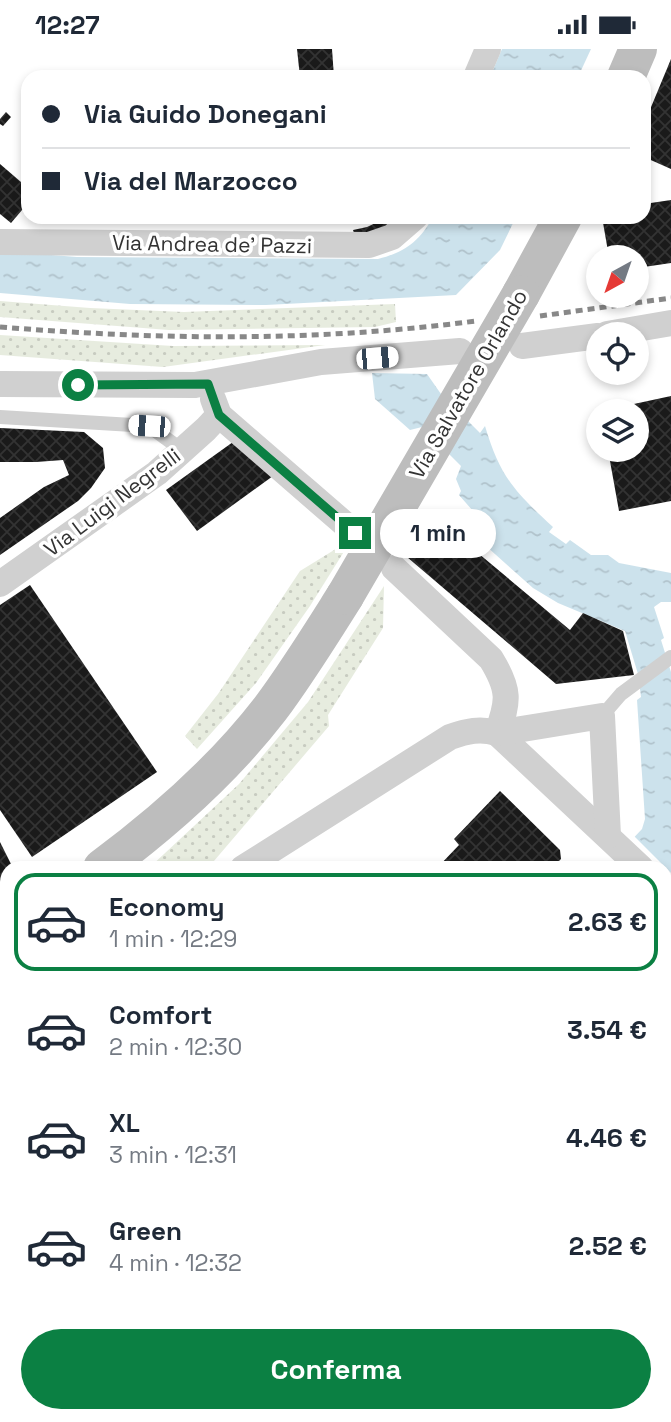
<!DOCTYPE html>
<html lang="it">
<meta charset="utf-8">
<style>
:root{--surface:#fff;--page:#f6f6f7;--text:#1f2937;--muted:#747a83;--line:#e0e1e3;--accent:#0b8043}
body{margin:0;font-family:"Space Grotesk",sans-serif;background:var(--page);color:var(--text);height:100vh;display:flex;flex-direction:column;font-size:26px;white-space:nowrap}
*{box-sizing:border-box;margin:0}
p{font-size:23px;color:var(--muted)}
.icon{flex:none;width:38px;height:38px;fill:none;stroke:currentColor;stroke-width:2;stroke-linecap:round;stroke-linejoin:round}
.map{position:relative;flex:1;overflow:hidden}
.side{position:absolute;left:0px;top:812px;width:672px;height:562px;display:flex;flex-direction:column;background:var(--surface);border-radius:21px 21px 0 0;box-shadow:0 4px 10px #0003}
.side>*{flex:none}
.top-card{position:absolute;left:21px;top:21px;width:630px;height:154px;border-radius:21px;box-shadow:0 4px 10px #0003;display:grid;align-content:center;height:154px;padding:0 21px;background:var(--surface)}
.needle{width:46px;rotate:220deg}
.buttons{position:absolute;left:586px;top:196px;display:grid;gap:14px}
.buttons a{display:grid;place-items:center;width:63px;height:63px;border-radius:50%;background:var(--surface);box-shadow:0 4px 10px #0003;font-size:35px}
.end{position:absolute;width:32px;height:32px;margin:-16px;border:9px solid #0b8043;background:#fff;box-shadow:0 0 0 4px #fff}
.from{border-radius:50%}
.bubble{position:absolute;height:49px;border-radius:24px;background:var(--surface);box-shadow:0 4px 10px #0003;font-size:23px;font-weight:700;line-height:49px;text-align:center}
.car{position:absolute;width:21px;height:42px;margin:-21px -10px;border-radius:9px;box-shadow:0 0 5px 2px #0007;background:linear-gradient(#fff 24%,#345 0 40%,#fff 0 76%,#345 0 86%,#fff 0)}
.top-card b{display:flex;align-items:center;gap:24px;height:66px;font-size:26px}
.top-card b+b{border-top:2px solid var(--line)}
.top-card i{width:18px;height:18px;background:var(--text)}
ul{padding:12px 0 0;list-style:none}
li{display:flex;align-items:center;gap:21px;height:98px;margin:0 14px 10px;padding:0 7px;border:4px solid transparent;border-radius:21px}
li div{flex:1}
li b{display:block;font-size:26px}
li em{font-style:normal;font-weight:700}
li.active{border-color:var(--accent)}
li>.icon{width:63px;height:63px;stroke-width:1.5}
.cta{display:flex;gap:14px;margin-top:auto;padding:14px 21px}
.cta a{flex:1;height:80px;border-radius:42px;background:var(--accent);color:#fff;font-size:28px;font-weight:700;line-height:80px;text-align:center}
.status{display:flex;justify-content:space-between;align-items:center;height:49px;padding:0 35px;background:var(--surface);direction:ltr}
.status svg{height:19px;fill:currentColor}
.map>svg:first-child{display:block}
</style>
<div class="status"><b>12:27</b><svg viewBox="0 0 49 12"><path d="M0 12V9h3v3zM5 12V6h3v6zM10 12V3h3v9zM15 12V0h3v12zM26 1h20v11H26zM47 4h2v5h-2z"/></svg></div>
<div class="map">
<svg width="671" height="1373" viewBox="0 0 671 1373">
<defs>
<pattern id="grass-dots" width="8" height="8" patternUnits="userSpaceOnUse" patternTransform="scale(1.75)"><rect width="8" height="8" fill="#e7ecdf"/><path d="M2 2h.1M6 6h.1" fill="none" stroke="#c7cbc0" stroke-width="1.8" stroke-linecap="round"/></pattern>
<pattern id="water-ripples" width="26" height="14" patternUnits="userSpaceOnUse" patternTransform="scale(1.75)"><rect width="26" height="14" fill="#cce2ec"/><path d="M2 4q2-2 4 0t4 0M15 11q2-2 4 0t4 0" fill="none" stroke="#b0c2cb"/></pattern>
<pattern id="building-cross-hatch" width="8" height="8" patternUnits="userSpaceOnUse" patternTransform="scale(1.75)"><rect width="8" height="8" fill="#1a1a1a"/><path d="M0 0l8 8M0 8l8-8" fill="none" stroke="#333"/></pattern>
</defs>
<rect width="100%" height="100%" fill="#fff"/>
<g fill="url(#grass-dots)">
<path d="M0 252 90 259 184 263 395 255 396 273 375 278 169 281 0 268Z"/>
<path d="M0 286 173 297 325 296 163 318 0 306Z"/>
<path d="M339 498 345 501 310 557 256 634 197 700 185 687 218 645 300 522Z"/>
<path d="M384 537 383 579 328 666 329 677 208 819H149L239 735 308 653Z"/>
</g>
<g fill="url(#water-ripples)">
<path d="M502 0H591L578 28H490Z"/>
<path d="M433 168H516L500 201 456 246 266 256 130 255 0 244V202L77 208 378 210C405 203 419 193 433 168Z"/>
<path d="M372 324 427 325 441 345 480 384 485 377C500 428 515 443 553 478L549 483 566 495 570 491 591 506H608L619 514 671 524V553H661L654 558 664 589 661 591 671 623V869L665 876V819H605L642 780 645 770 637 651 641 648 638 625 625 582 558 554 533 539 486 497 485 493 469 476 473 462 459 446 461 442 456 430 461 417 422 378 410 381 375 350Z"/>
<path d="M7 1201V1352L0 1358V1209Z"/>
</g>
<path fill="#fff" d="M632 785 671 824V873L665 867V819H616L608 811Z"/>
<g fill="url(#building-cross-hatch)">
<path d="M297 0H332L334 28H300Z"/>
<path d="M671 10V120L644 108V75Z"/>
<path d="M6 63 11 68 3 77 0 75V70Z"/>
<path d="M0 115 28 139V154L11 174 0 165Z"/>
<path d="M671 151V214L637 219V208H609L602 168H644V155Z"/>
<path d="M386 169 389 178 355 187 353 181 367 178Z"/>
<path d="M671 347V452L619 462 608 401H637V362L606 361Z"/>
<path d="M0 379 84 383 103 399 105 419 91 439 78 452 0 506V469L44 438 69 426 63 411 36 413H0Z"/>
<path d="M233 393 273 427 197 482 166 441Z"/>
<path d="M436 469 570 581 583 564 623 582 634 626 556 635 407 508Z"/>
<path d="M30 536 157 723 32 808 0 761V556Z"/>
<path d="M500 742 560 801 561 810 552 819H437L459 796 454 790Z"/>
<path d="M0 793 13 819H7V846L0 850Z"/>
<path d="M671 929V1038L665 1030V933Z"/>
<path d="M671 1081V1373H496L491 1367H665V1085Z"/>
<path d="M7 1099V1170L0 1178V1103Z"/>
<path d="M30 1367H174L166 1373H35Z"/>
</g>
<g fill="none" stroke-linecap="round" stroke-linejoin="round">
<g stroke="#d0d0d0" stroke-width="14">
<path d="M0 368 149 377 182 401"/>
<path d="M602 667 621 645 671 608"/>
</g>
<g stroke="#d0d0d0" stroke-width="26">
<path d="M476 28 488 0"/>
<path d="M0 193 369 196 392 188 415 168"/>
<path d="M607 285 671 274"/>
<path d="M522 297 598 287"/>
<path d="M0 335 195 336 321 313 460 302"/>
<path d="M213 350 219 366 355 484"/>
<path d="M394 519 491 610C510 641 509 652 497 684"/>
<path d="M0 535 157 424 206 380 219 366"/>
<path d="M497 684 641 819"/>
<path d="M243 819 450 688C467 682 480 679 497 684L602 667 608 787"/>
<path d="M665 842 671 848"/>
<path d="M0 948 7 945"/>
<path d="M665 1069 671 1064"/>
<path d="M292 1373 299 1367"/>
</g>
<g stroke="#bdbdbd" stroke-width="38">
<path d="M626 28 638 0"/>
<path d="M521 245 563 168"/>
<path d="M102 819C164 773 223 721 270 660 297 624 321 585 345 547"/>
<path d="M0 882 7 878"/>
</g>
<g stroke="#888" stroke-width="5" stroke-dasharray="7 5" stroke-linecap="butt">
<path d="M540 267 671 249"/>
<path d="M0 278C162 291 315 293 476 272"/>
</g>
<path stroke="#bdbdbd" stroke-width="38" d="M345 547 521 245"/>
</g>
<g fill="none" stroke-linecap="round" stroke-linejoin="round">
<path stroke="#0b8043" stroke-width="9" d="M78 336 208 335 219 366 355 484"/>
</g>
<g text-anchor="middle" dominant-baseline="central" stroke-width="7" stroke-linejoin="round" paint-order="stroke">
<g font-size="21" fill="#333" stroke="#fff">
<text transform="translate(212 195) rotate(1)">Via Andrea de' Pazzi</text>
<text transform="translate(468 335) rotate(-60)">Via Salvatore Orlando</text>
<text transform="translate(112 453) rotate(-37)">Via Luigi Negrelli</text>
</g>
</g>
</svg>
<div class="buttons">
<a><svg class="needle" viewBox="-14 -14 28 28"><path d="M0-13l5 13h-10z" fill="#e53935"/><path d="M0 13l5-13h-10z" fill="#747a83"/></svg></a>
<a><svg class="icon" aria-label="locate" viewBox="0 0 24 24"><circle cx="12" cy="12" r="6"/><path d="M12 2v4M12 18v4M2 12h4M18 12h4"/></svg></a>
<a><svg class="icon" aria-label="layers" viewBox="0 0 24 24"><path d="M12 4l9 5-9 5-9-5zM3 14l9 5 9-5"/></svg></a>
</div>
<i class="end from" style="left:78px;top:336px"></i>
<i class="end" style="left:355px;top:484px"></i>
<div class="bubble" style="left:380px;top:460px;width:116px">1 min</div>
<i class="car" style="left:377px;top:309px;rotate:85deg"></i>
<i class="car" style="left:149px;top:377px;rotate:274deg"></i>
<div class="top-card">
<b><i class="from"></i>Via Guido Donegani</b>
<b><i></i>Via del Marzocco</b>
</div>
<section class="side">
<ul>
<li class="active"><svg class="icon" aria-label="car" viewBox="0 0 24 24"><path d="M5 17H2v-5l4-1 3-4h7l3 4 3 1v5h-3M9 17h6M6 11h13"/><circle cx="7" cy="17" r="2"/><circle cx="17" cy="17" r="2"/></svg><div><b>Economy</b><p>1 min · 12:29</p></div><em>2.63 €</em></li>
<li><svg class="icon" aria-label="car" viewBox="0 0 24 24"><path d="M5 17H2v-5l4-1 3-4h7l3 4 3 1v5h-3M9 17h6M6 11h13"/><circle cx="7" cy="17" r="2"/><circle cx="17" cy="17" r="2"/></svg><div><b>Comfort</b><p>2 min · 12:30</p></div><em>3.54 €</em></li>
<li><svg class="icon" aria-label="car" viewBox="0 0 24 24"><path d="M5 17H2v-5l4-1 3-4h7l3 4 3 1v5h-3M9 17h6M6 11h13"/><circle cx="7" cy="17" r="2"/><circle cx="17" cy="17" r="2"/></svg><div><b>XL</b><p>3 min · 12:31</p></div><em>4.46 €</em></li>
<li><svg class="icon" aria-label="car" viewBox="0 0 24 24"><path d="M5 17H2v-5l4-1 3-4h7l3 4 3 1v5h-3M9 17h6M6 11h13"/><circle cx="7" cy="17" r="2"/><circle cx="17" cy="17" r="2"/></svg><div><b>Green</b><p>4 min · 12:32</p></div><em>2.52 €</em></li>
</ul>
<div class="cta"><a>Conferma</a></div>
</section>
</div>
